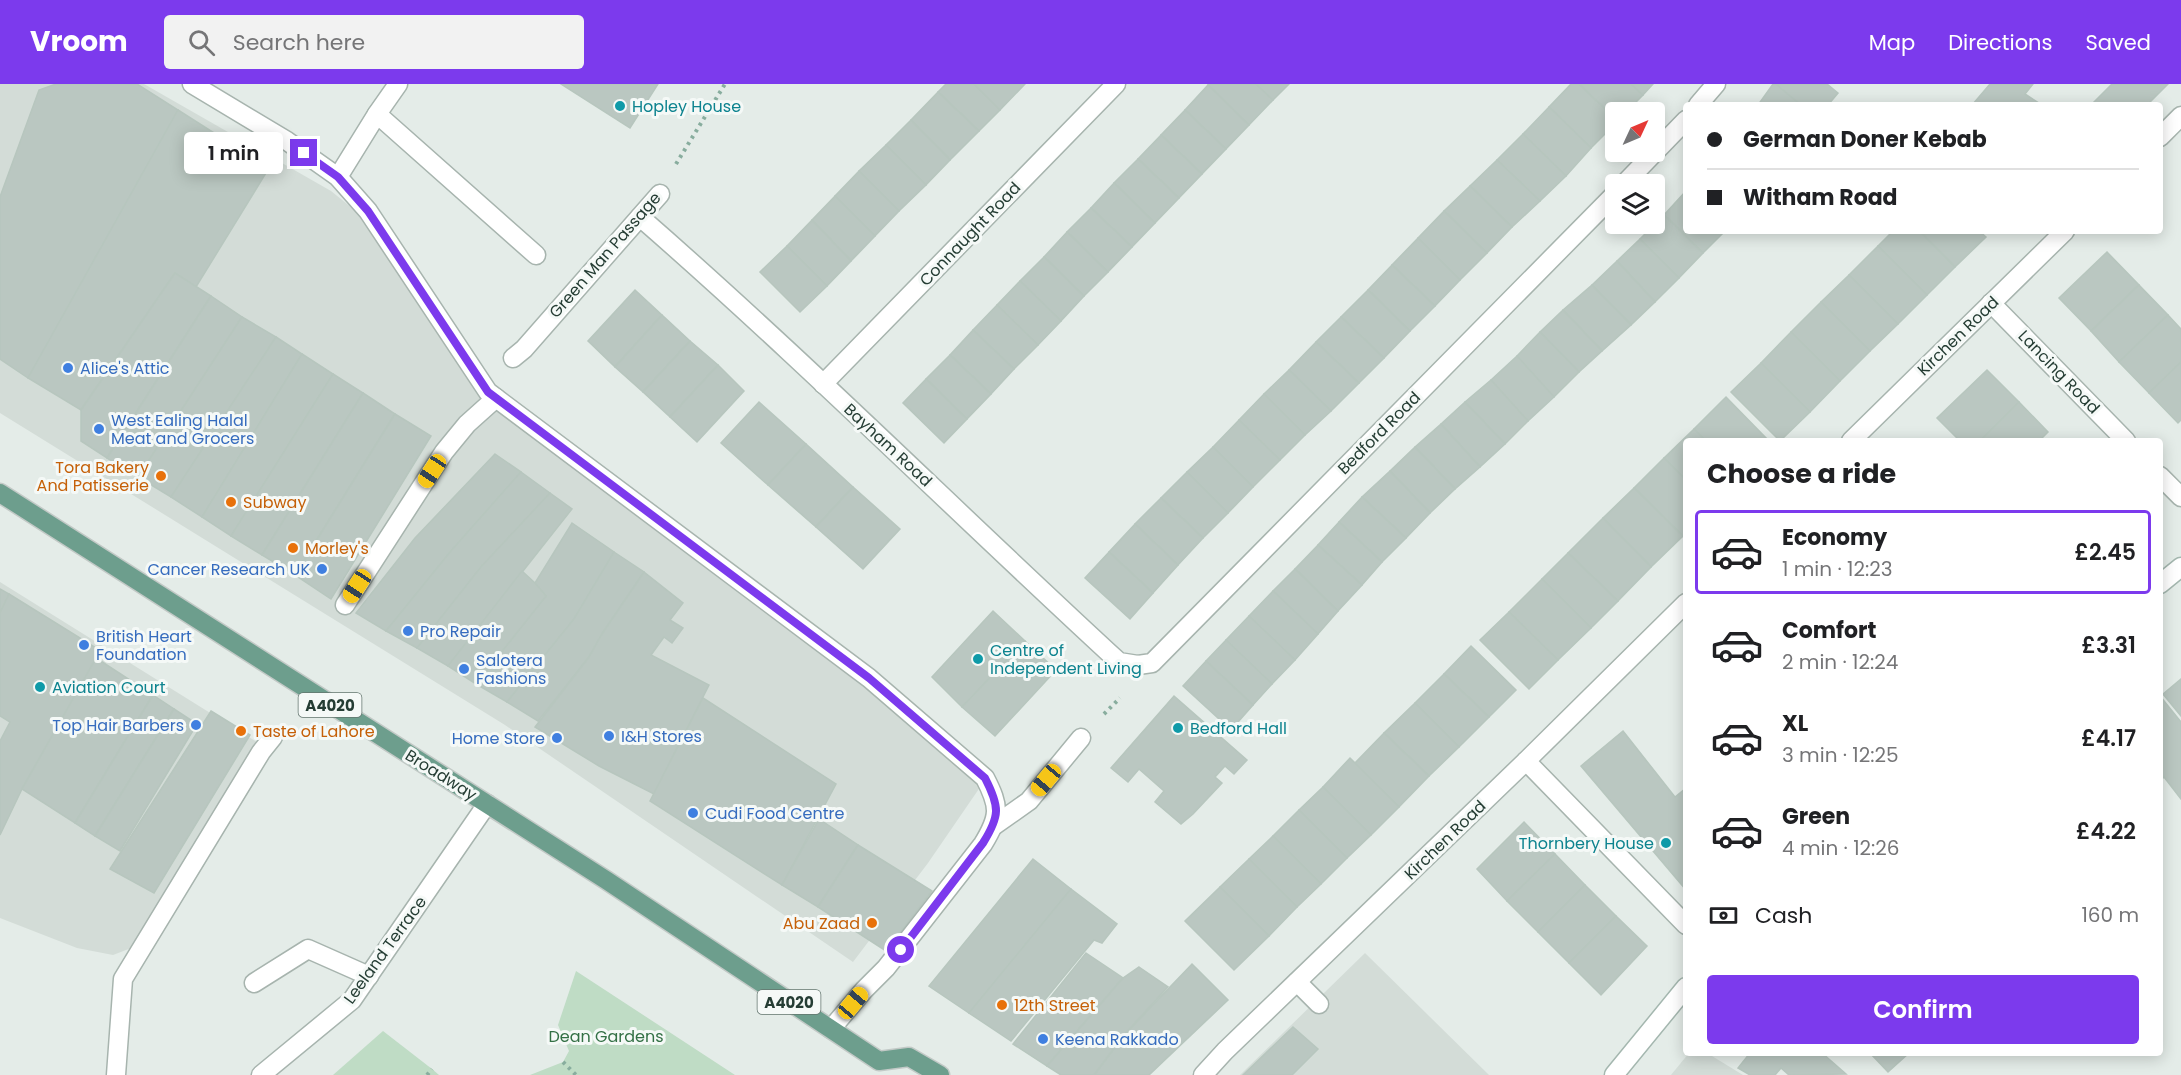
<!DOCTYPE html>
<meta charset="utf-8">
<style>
:root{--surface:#fff;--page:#f2f2f2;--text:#202124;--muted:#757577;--line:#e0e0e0;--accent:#7c3aed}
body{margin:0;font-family:Poppins,sans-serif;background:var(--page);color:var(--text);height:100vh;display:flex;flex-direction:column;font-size:22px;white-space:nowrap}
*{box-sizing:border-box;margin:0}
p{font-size:20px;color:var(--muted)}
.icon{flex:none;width:33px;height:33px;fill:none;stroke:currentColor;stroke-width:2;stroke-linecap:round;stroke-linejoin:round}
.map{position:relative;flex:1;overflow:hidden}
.panel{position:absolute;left:1683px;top:354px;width:480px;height:618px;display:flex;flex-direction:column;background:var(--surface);border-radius:6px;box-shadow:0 3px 15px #0003}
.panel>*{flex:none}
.hud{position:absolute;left:1683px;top:18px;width:480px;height:132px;border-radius:6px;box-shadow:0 3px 15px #0003;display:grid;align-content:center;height:132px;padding:0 24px;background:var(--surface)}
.needle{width:39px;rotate:46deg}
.fabs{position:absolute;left:1605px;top:18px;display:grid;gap:12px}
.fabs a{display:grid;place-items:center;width:60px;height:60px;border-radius:6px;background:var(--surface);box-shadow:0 3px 15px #0003;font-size:30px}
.end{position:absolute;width:27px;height:27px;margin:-14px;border:8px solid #7c3aed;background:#fff;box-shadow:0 0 0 3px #fff}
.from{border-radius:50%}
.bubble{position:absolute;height:42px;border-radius:6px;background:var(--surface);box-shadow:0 3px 15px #0003;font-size:20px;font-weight:600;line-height:42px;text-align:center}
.car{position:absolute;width:18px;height:36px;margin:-18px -9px;border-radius:8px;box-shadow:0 0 4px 2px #0007;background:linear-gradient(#f5c518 24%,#345 0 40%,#f5c518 0 76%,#345 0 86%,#f5c518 0)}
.hud b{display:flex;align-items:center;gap:21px;height:57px;font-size:22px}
.hud b+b{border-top:2px solid var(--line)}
.hud i{width:15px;height:15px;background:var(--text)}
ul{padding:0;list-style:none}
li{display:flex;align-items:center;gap:18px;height:84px;margin:0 12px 9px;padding:0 12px;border:3px solid transparent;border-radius:6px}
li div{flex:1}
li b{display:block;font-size:22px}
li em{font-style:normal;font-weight:600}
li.active{border-color:var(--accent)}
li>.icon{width:54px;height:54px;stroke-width:1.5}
h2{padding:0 24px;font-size:27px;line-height:72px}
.pay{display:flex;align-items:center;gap:15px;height:66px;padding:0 24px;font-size:22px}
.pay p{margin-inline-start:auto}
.action{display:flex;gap:12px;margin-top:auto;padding:12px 24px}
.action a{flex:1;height:69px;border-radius:6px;background:var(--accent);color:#fff;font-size:24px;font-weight:600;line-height:69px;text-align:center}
header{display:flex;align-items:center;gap:36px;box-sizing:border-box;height:84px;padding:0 30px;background:var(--accent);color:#fff}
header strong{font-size:28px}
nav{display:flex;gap:33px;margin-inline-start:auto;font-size:21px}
.search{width:420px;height:54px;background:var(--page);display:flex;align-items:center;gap:15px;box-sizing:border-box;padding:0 21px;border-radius:6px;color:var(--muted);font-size:22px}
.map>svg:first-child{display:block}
</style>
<header>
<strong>Vroom</strong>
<div class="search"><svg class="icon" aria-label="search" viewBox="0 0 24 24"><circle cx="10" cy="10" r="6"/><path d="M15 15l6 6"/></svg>Search here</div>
<nav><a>Map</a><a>Directions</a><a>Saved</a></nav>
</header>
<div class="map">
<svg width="2181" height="991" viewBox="0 0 2181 991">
<rect width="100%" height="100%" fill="#e4ece8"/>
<g fill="#d3dcd7">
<path d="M0 0H144L331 107 362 132 485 308 604 398 985 696 928 779 853 878 505 641 0 329Z"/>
<path d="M0 498 273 668 152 856 113 871 77 864 0 834Z"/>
<path d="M1365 869 1489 991H1240Z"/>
<path d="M1689 969H1707L1743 991H1671Z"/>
</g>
<g fill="#bfdcc5">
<path d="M576 887 735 991H530L563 978 569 967 558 941Z"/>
<path d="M383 947 432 985 439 991H333Z"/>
</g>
<g fill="#bac7c1" stroke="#b7c6be" stroke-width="1.5">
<path d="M56 0H137L178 26 28 294 0 275V113L39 6Z"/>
<path d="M561 0H658L630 44Z"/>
<path d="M946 0H974L1000 26 979 47 938 8Z"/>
<path d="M974 0H1025L1000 26Z"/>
<path d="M1210 0H1256L1273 16 1249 41 1208 1Z"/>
<path d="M1256 0H1289L1273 16Z"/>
<path d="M1571 0H1579L1616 35V39L1591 64 1549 23Z"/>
<path d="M1579 0H1631L1643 11 1626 28H1616V35Z"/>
<path d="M1631 0H1653L1643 11Z"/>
<path d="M1773 0H1776L1801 21H1758Z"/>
<path d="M1776 0H1827L1838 9 1828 21H1801Z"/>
<path d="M1990 0H2033L2025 10 2042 21H1974L1973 20Z"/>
<path d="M2112 0H2168L2147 21H2091Z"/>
<path d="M1208 1 1249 41 1226 65 1185 26Z"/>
<path d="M938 8 979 47 950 76 911 36Z"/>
<path d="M1549 23 1591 64 1566 92 1523 50Z"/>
<path d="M178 26 269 84 196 203 175 189 81 326 28 294Z"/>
<path d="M1185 26 1226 65 1202 90 1161 51Z"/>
<path d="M911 36 950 76 926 101 886 61Z"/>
<path d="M1523 50 1566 92 1540 117 1497 76Z"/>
<path d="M1161 51 1202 90 1179 114 1138 75Z"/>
<path d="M886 61 926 101 899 127 859 87Z"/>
<path d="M1138 75 1179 114 1155 139 1114 99Z"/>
<path d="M1497 76 1540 117 1512 143 1470 102Z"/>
<path d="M859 87 899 127 875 152 835 112Z"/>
<path d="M1114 99 1155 139 1132 163 1091 124Z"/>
<path d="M1470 102 1512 143 1487 169 1444 127Z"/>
<path d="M1686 107V147H1725L1703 169 1664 131Z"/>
<path d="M835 112 875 152 851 177 812 136Z"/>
<path d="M1091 124 1132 163 1108 188 1067 148Z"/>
<path d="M1444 127 1487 169 1460 196 1418 154Z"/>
<path d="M1664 131 1703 169 1679 194 1640 155Z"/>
<path d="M812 136 851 177 827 202 787 162Z"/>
<path d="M1893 147H1920L1955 183 1927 211 1878 162Z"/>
<path d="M1920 147H1979L1986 153 1955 183Z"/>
<path d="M1067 148 1108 188 1084 212 1044 173Z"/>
<path d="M1418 154 1460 196 1435 222 1392 181Z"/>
<path d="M1640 155 1679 194 1655 218 1617 177Z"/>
<path d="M787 162 827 202 800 228 760 188Z"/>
<path d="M1878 162 1927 211 1898 240 1849 191Z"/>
<path d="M2107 168 2139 201 2091 247 2059 214Z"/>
<path d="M1044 173 1084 212 1061 237 1020 197Z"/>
<path d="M1617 177 1655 218 1631 241 1592 201Z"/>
<path d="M1392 181 1435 222 1410 247 1368 206Z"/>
<path d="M175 189 211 212 107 374 81 357V326Z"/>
<path d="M1849 191 1898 240 1870 267 1821 218Z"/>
<path d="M1020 197 1061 237 1038 261 997 221Z"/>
<path d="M1592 201 1631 241 1602 267 1563 226Z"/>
<path d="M2139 201 2168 231 2119 278 2091 247Z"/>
<path d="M635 206 662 231 615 283 588 257Z"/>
<path d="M1368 206 1410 247 1384 274 1341 233Z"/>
<path d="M211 212 242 233 138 393 107 374Z"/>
<path d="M1821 218 1870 267 1840 297 1791 248Z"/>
<path d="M997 221 1038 261 1014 285 973 246Z"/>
<path d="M1563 226 1602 267 1579 288 1540 248Z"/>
<path d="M662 231 690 257 643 308 615 283Z"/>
<path d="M2168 231 2181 245V278L2149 309 2119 278Z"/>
<path d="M242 233 276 253 171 413 138 393Z"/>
<path d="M1341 233 1384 274 1359 299 1316 258Z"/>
<path d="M973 246 1014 285 991 310 950 271Z"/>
<path d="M1540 248 1579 288 1554 313 1517 272Z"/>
<path d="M1791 248 1840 297 1810 328 1761 279Z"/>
<path d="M276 253 302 270 202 433 171 413Z"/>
<path d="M690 257 718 281 670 333 643 308Z"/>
<path d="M1316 258 1359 299 1331 327 1289 286Z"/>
<path d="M302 270 333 290 231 452 202 433Z"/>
<path d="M950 271 991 310 967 335 926 295Z"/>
<path d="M1517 272 1554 313 1528 337 1491 296Z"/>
<path d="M2181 278V336L2178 339 2149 309Z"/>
<path d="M1761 279 1810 328 1780 357 1731 308Z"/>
<path d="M718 281 744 307 697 358 670 333Z"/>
<path d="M1289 286 1331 327 1305 351 1264 310Z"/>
<path d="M1987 286 2019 318 1980 357H1960L1937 334Z"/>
<path d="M333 290 363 309 262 471 231 452Z"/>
<path d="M926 295 967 335 944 359 903 319Z"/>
<path d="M1491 296 1528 337 1505 360 1465 318Z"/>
<path d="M363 309 395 330 295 491 262 471Z"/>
<path d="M1264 310 1305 351 1280 376 1239 336Z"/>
<path d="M1726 313 1769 357H1706L1694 345Z"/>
<path d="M759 318 806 360 768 401 721 359Z"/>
<path d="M1465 318 1505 360 1480 383 1441 340Z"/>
<path d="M2019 318 2048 348 2039 357H1980Z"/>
<path d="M395 330 431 352 331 515 295 491Z"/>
<path d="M1239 336 1280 376 1253 403 1213 363Z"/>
<path d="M1441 340 1480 383 1455 405 1415 363Z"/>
<path d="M1694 345 1706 357H1686V396L1664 374Z"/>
<path d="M806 360 853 403 816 443 768 401Z"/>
<path d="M1213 363 1253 403 1228 429 1187 388Z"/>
<path d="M1415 363 1455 405 1430 429 1390 387Z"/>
<path d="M495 370 521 388 451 467 386 547 356 529 415 454Z"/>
<path d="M1664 374 1686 396V449L1683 452 1634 404Z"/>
<path d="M1390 387 1430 429 1406 454 1362 413Z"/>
<path d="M521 388 550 409 481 483 417 564 386 547 451 467Z"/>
<path d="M1187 388 1228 429 1203 454 1161 414Z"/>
<path d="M853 403 900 445 863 485 816 443Z"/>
<path d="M1634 404 1683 452 1651 483 1603 434Z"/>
<path d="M550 409 572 425 448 582 417 564 481 483Z"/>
<path d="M1362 413 1406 454 1382 478 1339 438Z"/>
<path d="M1161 414 1203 454 1178 481 1135 440Z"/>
<path d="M1603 434 1651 483 1618 517 1568 469Z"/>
<path d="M1339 438 1382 478 1362 501 1318 461Z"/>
<path d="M572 439 614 468 574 535 507 618 476 600 546 512 535 499Z"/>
<path d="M1135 440 1178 481 1153 509 1109 468Z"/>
<path d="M1318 461 1362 501 1338 527 1295 485Z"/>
<path d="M614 468 644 488 602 550 589 573 538 637 507 618 574 535Z"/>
<path d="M1109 468 1153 509 1130 535 1085 494Z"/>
<path d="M1568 469 1618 517 1591 544 1542 495Z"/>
<path d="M1295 485 1338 527 1318 550 1273 507Z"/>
<path d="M522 487 535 499 546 512 476 600 448 582Z"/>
<path d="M644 488 683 519 670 536 683 544 672 559 664 553 651 571 709 601 654 710 599 682 535 643 589 573 602 550Z"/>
<path d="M1542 495 1591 544 1558 576 1509 528Z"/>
<path d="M0 505 9 510 0 529Z"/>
<path d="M1273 507 1318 550 1295 576 1249 532Z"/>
<path d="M9 510 101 567 22 705 0 751V657L10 638 0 632V529Z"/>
<path d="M993 527 1025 557 962 623 932 593Z"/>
<path d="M1509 528 1558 576 1529 605 1480 556Z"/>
<path d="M1249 532 1295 576 1272 600 1226 556Z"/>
<path d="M1226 556 1272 600 1253 621 1206 577Z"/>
<path d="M1025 557 1056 586 995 652 962 623Z"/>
<path d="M1471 562 1516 606 1489 633 1444 590Z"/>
<path d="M96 574 153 611 75 739 22 705Z"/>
<path d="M1206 577 1253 621 1231 646 1183 602Z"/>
<path d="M1444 590 1489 633 1459 663 1415 619Z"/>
<path d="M2181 595V632L2163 610Z"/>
<path d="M153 611 174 625 95 752 75 739Z"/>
<path d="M1174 612 1247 676 1234 690 1225 682 1215 693 1222 699 1193 730 1181 740 1155 718 1164 707 1139 685 1128 698 1111 684Z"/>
<path d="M2160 612 2181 638V715L2164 693 2160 697Z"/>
<path d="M703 614 836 700 782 801 650 717Z"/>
<path d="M1415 619 1459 663 1429 692 1384 649Z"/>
<path d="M174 625 197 640 120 767 95 752Z"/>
<path d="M211 627 250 651 154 809 110 785Z"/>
<path d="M1623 647 1675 713 1686 704V806L1581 682Z"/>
<path d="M1384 649 1429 692 1399 723 1354 680Z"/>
<path d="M1350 674 1399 723 1371 751 1323 703Z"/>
<path d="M1323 703 1371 751 1347 774 1299 726Z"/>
<path d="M1299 726 1347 774 1321 800 1273 752Z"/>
<path d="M819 735 858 761 818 823 782 801Z"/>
<path d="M1524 738 1555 770 1507 817 1477 785Z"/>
<path d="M1273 752 1321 800 1297 823 1249 775Z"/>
<path d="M858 761 932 807 886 867 818 823Z"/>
<path d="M1555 770 1585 801 1538 848 1507 817Z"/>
<path d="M1033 775 1071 805 969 929 929 902Z"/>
<path d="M1249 775 1297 823 1269 852 1220 803Z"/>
<path d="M1585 801 1616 832 1569 879 1538 848Z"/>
<path d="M1220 803 1269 852 1234 886 1185 837Z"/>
<path d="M1071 805 1117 840 1102 859 1094 856 1011 957 969 929Z"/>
<path d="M1616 832 1647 862 1601 911 1569 879Z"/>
<path d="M1086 869 1123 894 1047 982 1013 960Z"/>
<path d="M1192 880 1228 916 1149 991H1094L1124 951Z"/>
<path d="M1139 883 1168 903 1124 951 1094 991H1061L1047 982 1123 894Z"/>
<path d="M1293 943 1318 965 1292 991H1243Z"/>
<path d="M1750 969H1822L1846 990 1789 991 1781 984 1775 991H1750L1738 984Z"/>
<path d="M1870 969H1909L1888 988Z"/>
</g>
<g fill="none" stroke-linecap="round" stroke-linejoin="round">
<defs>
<g id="lane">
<path d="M377 30 398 0"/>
<path d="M338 93 377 30 536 171"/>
<path d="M345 521 444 368 467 340 496 314"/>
<path d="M995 741 1029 717 1081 654"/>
<path d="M1297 898 1319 920"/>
<path d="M254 899 308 865 369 892"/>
</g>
<g id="street">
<path d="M192 0 287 57 338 93 368 127 488 308 869 594 985 694C1000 723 1000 732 983 760L886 884 864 906 831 945"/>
<path d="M1698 21 1716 0"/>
<path d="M2160 53 2181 32"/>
<path d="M1624 100 1686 36"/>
<path d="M640 133C804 276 958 430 1119 578L1138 581 1152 579 1616 109"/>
<path d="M1991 219 2126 357"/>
<path d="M513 274 524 265 660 110"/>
<path d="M823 300 1116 0"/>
<path d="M1851 357 2065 147"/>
<path d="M2160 392 2181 413"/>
<path d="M1526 677 1686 841"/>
<path d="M116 991 123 895 261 668 273 653"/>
<path d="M261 991 352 916 487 720"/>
<path d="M1203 991 1225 967 1526 677 1686 519"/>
</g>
<g id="secondary">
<path d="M2160 500 2181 483"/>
<path d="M1614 991 1686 903"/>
</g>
<path id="primary" d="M0 409 606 796 879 977 909 973 940 991"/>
</defs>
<use href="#lane" stroke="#a7b4ae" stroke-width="21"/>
<use href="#street" stroke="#a7b4ae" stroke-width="21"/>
<use href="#secondary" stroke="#a4b7af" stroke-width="21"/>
<use href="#primary" stroke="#c2c9c6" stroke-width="21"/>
<g stroke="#88ad9e" stroke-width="4" stroke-dasharray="3 4.5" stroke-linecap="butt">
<path d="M676 80 725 0"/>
<path d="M1104 630 1120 614"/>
<path d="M563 978 576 991"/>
<path d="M427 991 432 985"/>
</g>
<use href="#lane" stroke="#fff" stroke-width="18"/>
<use href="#street" stroke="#fff" stroke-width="18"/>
<use href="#secondary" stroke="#fff" stroke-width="18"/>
<use href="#primary" stroke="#6d9e8d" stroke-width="18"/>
</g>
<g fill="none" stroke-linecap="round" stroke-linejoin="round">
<path stroke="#7c3aed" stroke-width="8" d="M304 69 338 93 368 127 488 308 869 594 985 694C1000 723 1000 732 983 759L901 866"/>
</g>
<g fill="#0f9aa8" stroke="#f5f9f7" stroke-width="2">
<circle cx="620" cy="22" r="6"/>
<circle cx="978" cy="575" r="6"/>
<circle cx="40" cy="603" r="6"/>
<circle cx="1178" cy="644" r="6"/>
<circle cx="1666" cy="759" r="6"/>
</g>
<g fill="#3f7fe0" stroke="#f5f9f7" stroke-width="2">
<circle cx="68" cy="284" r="6"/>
<circle cx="99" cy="345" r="6"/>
<circle cx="322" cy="485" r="6"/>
<circle cx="408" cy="547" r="6"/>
<circle cx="84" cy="561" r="6"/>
<circle cx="464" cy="585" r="6"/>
<circle cx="196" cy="641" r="6"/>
<circle cx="609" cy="652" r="6"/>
<circle cx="557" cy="654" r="6"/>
<circle cx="693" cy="729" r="6"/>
<circle cx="1043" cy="955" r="6"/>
</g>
<g fill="#e8710a" stroke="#f5f9f7" stroke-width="2">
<circle cx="161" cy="392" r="6"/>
<circle cx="231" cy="418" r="6"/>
<circle cx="293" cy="464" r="6"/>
<circle cx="241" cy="647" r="6"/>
<circle cx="872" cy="839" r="6"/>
<circle cx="1002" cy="921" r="6"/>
</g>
<g text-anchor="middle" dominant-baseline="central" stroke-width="6" stroke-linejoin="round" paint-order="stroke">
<g fill="#f5f9f7" stroke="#63756e" stroke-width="1.5">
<rect x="298.5" y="609" width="63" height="24" rx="4.5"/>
<rect x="757.5" y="906" width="63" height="24" rx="4.5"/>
</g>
<g font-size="15" font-weight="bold" fill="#253d34">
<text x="330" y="621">A4020</text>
<text x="789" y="918">A4020</text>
</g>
<g font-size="16" fill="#0d838f" stroke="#f5f9f7" text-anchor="start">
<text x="632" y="22">Hopley House</text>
<text x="990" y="566">Centre of<tspan x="990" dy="18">Independent Living</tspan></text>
<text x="52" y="603">Aviation Court</text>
<text x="1190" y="644">Bedford Hall</text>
<text x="1654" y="759" text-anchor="end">Thornbery House</text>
</g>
<g font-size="16" fill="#253d34" stroke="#f5f9f7">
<text transform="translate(970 150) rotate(-46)">Connaught Road</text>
<text transform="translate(605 171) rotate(-49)">Green Man Passage</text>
<text transform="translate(1958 252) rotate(-44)">Kirchen Road</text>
<text transform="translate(2059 288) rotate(46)">Lancing Road</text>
<text transform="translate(1379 349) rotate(-45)">Bedford Road</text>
<text transform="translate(888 361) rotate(43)">Bayham Road</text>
<text transform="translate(441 691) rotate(32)">Broadway</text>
<text transform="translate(1445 756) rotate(-44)">Kirchen Road</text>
<text transform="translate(385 866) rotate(-54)">Leeland Terrace</text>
</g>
<g font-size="16" fill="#366cbe" stroke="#f5f9f7" text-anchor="start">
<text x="80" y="284">Alice's Attic</text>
<text x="111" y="336">West Ealing Halal<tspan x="111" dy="18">Meat and Grocers</tspan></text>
<text x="310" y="485" text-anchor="end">Cancer Research UK</text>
<text x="420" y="547">Pro Repair</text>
<text x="96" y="552">British Heart<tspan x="96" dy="18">Foundation</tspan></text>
<text x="476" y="576">Salotera<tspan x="476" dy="18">Fashions</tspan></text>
<text x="184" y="641" text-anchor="end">Top Hair Barbers</text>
<text x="621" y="652">I&amp;H Stores</text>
<text x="545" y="654" text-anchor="end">Home Store</text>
<text x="705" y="729">Cudi Food Centre</text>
<text x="1055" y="955">Keena Rakkado</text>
</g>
<g font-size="16" fill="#c56008" stroke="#f5f9f7" text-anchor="start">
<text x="149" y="383" text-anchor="end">Tora Bakery<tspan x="149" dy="18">And Patisserie</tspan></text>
<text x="243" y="418">Subway</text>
<text x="305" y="464">Morley's</text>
<text x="253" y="647">Taste of Lahore</text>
<text x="860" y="839" text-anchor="end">Abu Zaad</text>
<text x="1014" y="921">12th Street</text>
</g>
<g font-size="16" fill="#337045" stroke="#f5f9f7">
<text x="606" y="952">Dean Gardens</text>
</g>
</g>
</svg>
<div class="fabs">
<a><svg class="needle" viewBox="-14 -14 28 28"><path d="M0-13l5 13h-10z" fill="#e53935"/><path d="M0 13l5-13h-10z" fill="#757577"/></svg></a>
<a><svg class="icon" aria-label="layers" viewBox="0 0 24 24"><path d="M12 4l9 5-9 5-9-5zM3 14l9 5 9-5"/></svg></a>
</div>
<i class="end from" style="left:901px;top:866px"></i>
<i class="end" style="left:304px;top:69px"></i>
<div class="bubble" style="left:184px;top:48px;width:99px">1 min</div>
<i class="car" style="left:432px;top:387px;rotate:213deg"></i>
<i class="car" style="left:357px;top:502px;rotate:213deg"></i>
<i class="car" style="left:1046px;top:696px;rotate:220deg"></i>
<i class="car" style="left:853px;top:919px;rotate:40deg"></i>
<div class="hud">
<b><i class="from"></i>German Doner Kebab</b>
<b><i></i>Witham Road</b>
</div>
<section class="panel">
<h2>Choose a ride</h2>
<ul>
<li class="active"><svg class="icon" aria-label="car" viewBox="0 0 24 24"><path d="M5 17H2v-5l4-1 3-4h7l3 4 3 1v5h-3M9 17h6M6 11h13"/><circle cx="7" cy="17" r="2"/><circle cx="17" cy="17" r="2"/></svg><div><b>Economy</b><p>1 min · 12:23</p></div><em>£2.45</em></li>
<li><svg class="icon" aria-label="car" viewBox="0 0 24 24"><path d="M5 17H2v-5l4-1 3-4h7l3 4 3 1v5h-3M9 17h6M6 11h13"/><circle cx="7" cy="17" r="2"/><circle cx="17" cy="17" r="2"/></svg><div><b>Comfort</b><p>2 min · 12:24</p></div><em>£3.31</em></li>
<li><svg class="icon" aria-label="car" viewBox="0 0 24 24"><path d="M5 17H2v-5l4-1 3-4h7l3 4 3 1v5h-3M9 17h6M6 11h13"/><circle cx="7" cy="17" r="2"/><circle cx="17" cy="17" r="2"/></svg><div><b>XL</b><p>3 min · 12:25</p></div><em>£4.17</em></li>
<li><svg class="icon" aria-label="car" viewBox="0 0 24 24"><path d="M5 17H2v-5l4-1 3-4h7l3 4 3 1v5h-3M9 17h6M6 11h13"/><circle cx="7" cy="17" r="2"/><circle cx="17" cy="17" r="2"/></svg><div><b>Green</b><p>4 min · 12:26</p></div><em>£4.22</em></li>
</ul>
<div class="pay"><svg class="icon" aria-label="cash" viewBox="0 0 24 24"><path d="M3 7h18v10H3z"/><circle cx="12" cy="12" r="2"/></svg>Cash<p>160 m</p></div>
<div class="action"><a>Confirm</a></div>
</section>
</div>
